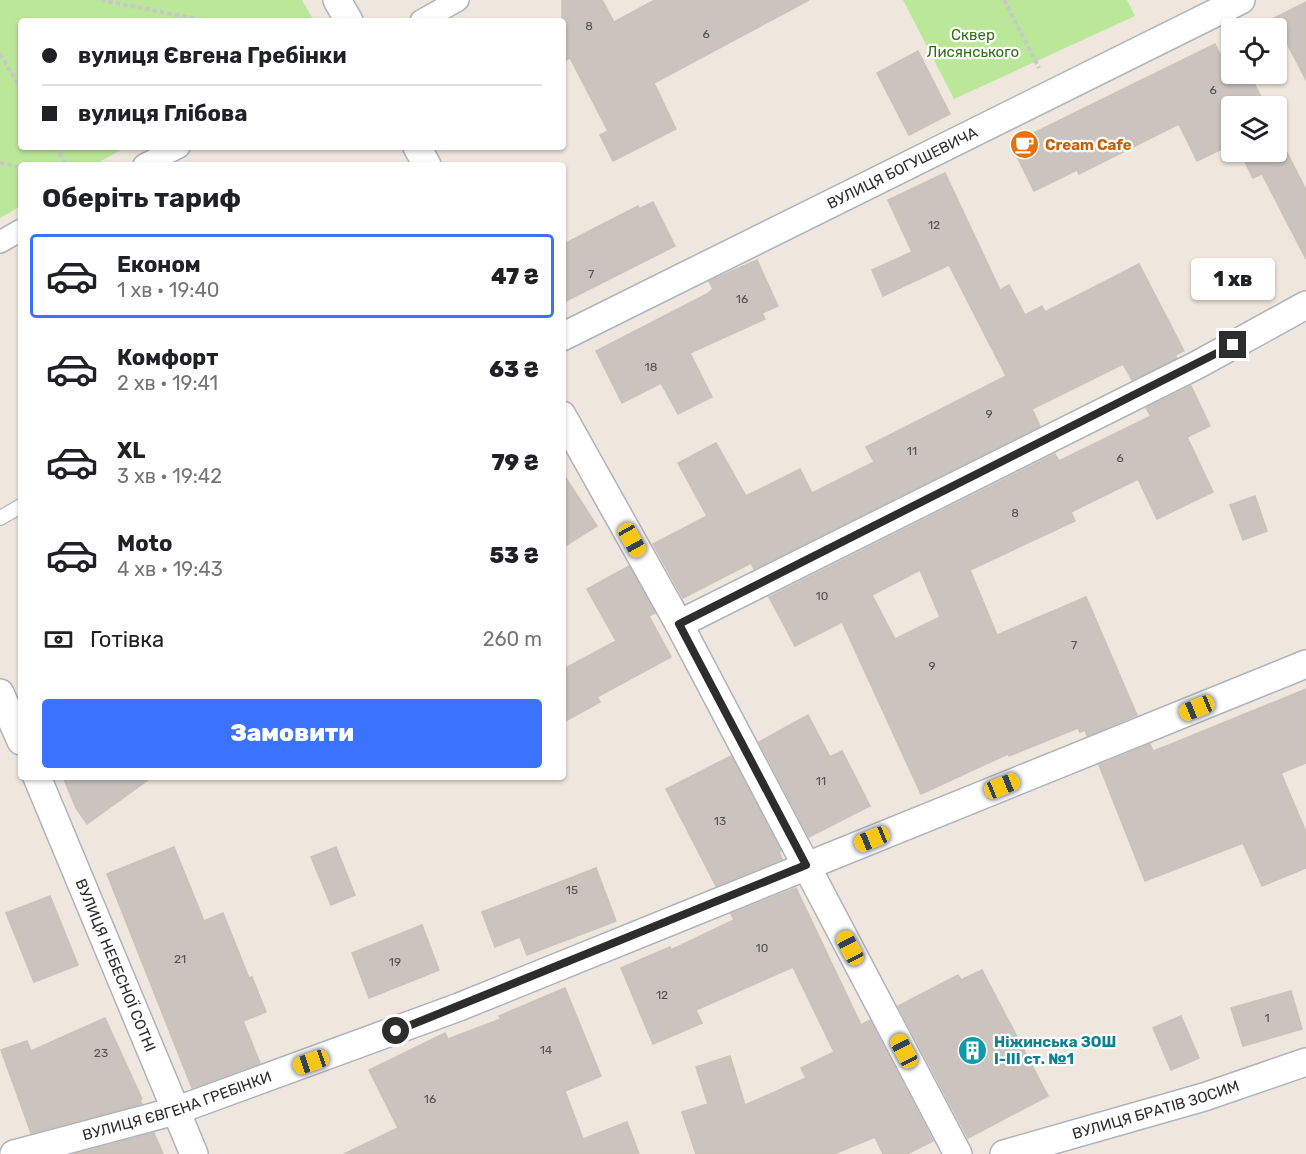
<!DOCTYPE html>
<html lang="uk">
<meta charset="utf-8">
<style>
:root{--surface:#fff;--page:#f2f2f2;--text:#202124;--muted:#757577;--line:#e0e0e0;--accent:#3b72ff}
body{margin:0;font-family:Rubik,sans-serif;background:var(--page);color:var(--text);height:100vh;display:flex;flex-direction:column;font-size:22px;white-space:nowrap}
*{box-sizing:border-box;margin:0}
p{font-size:20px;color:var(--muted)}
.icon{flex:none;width:33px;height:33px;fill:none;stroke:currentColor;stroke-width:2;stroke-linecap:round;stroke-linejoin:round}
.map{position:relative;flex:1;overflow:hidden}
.details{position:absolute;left:18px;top:162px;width:548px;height:618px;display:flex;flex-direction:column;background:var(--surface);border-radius:6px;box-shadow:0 2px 4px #0004}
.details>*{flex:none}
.hud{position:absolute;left:18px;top:18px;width:548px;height:132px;border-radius:6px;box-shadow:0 2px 4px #0004;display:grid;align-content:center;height:132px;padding:0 24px;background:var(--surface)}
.controls{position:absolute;left:1221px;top:18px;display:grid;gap:12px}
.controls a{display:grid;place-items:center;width:66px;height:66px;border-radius:6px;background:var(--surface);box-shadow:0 2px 4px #0004;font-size:30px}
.end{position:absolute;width:27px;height:27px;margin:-14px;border:8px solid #2d2d2d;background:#fff;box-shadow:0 0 0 3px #fff}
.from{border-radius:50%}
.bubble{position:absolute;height:42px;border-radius:6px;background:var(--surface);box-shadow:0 2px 4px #0004;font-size:20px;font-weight:800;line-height:42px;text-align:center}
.car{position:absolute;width:18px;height:36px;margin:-18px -9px;border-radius:8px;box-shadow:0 0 4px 2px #0007;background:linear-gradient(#f5c518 24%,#345 0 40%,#f5c518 0 76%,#345 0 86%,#f5c518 0)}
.hud b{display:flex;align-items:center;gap:21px;height:57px;font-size:22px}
.hud b+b{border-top:2px solid var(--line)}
.hud i{width:15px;height:15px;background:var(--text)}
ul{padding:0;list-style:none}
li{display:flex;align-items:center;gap:18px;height:84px;margin:0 12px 9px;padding:0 12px;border:3px solid transparent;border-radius:6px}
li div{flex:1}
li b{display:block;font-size:22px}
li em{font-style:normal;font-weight:800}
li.on{border-color:var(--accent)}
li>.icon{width:54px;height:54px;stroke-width:1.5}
h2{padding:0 24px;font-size:27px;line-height:72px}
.pay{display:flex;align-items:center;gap:15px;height:66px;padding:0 24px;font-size:22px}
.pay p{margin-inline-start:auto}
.button{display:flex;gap:12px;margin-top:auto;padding:12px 24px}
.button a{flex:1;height:69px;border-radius:6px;background:var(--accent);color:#fff;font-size:24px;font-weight:800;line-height:69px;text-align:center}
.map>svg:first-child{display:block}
</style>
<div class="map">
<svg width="1306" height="1154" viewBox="0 0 1306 1154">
<rect width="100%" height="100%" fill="#efe6de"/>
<g fill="#bbe898">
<path d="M0 0H302L314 21H21V147H126L94 165H21V206L0 218Z"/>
<path d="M903 0H1127L1135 16 954 99Z"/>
</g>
<g fill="#cac3be" stroke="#cbc2b8" stroke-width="1.5" fill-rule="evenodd">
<path d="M562 0H602L614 22 655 0H809L654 83 676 129 613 161 600 135 608 131 570 58 562 62Z"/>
<path d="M1306 2V80L1274 18Z"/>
<path d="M1215 44 1230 74H1249L1266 106H1232V144L1197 161 1179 124 1079 174 1077 170 1034 191 1011 144Z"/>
<path d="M918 51 950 114 909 135 877 73Z"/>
<path d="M1276 131 1306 190V259L1262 174 1253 178 1240 152H1276Z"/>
<path d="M945 173 1000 290 1009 285 1025 315 1042 306 1045 312 1139 264 1184 351 1175 355 1177 358 1132 380 1123 364 1032 409 1040 426 754 569 751 563 683 598 653 544 707 516 678 463 716 443 746 496 800 469 812 493 874 462 866 447 1006 376 949 265 883 296 872 270 912 252 888 200Z"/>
<path d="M653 202 675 246 562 303V245L638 206 639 209Z"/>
<path d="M757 260 778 306 762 313 765 319 690 353 712 397 678 414 661 383 622 403 596 351 707 294 713 289 709 281Z"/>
<path d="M1191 386 1210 426 1187 437 1213 492 1157 519 1138 479 1071 512 1075 521 970 570 997 635 1086 597 1137 715 1087 736 1085 730 1080 732 1078 728 1009 756 1008 754 921 794 842 622 795 646 769 597 1055 454 1059 461 1151 416 1146 408ZM920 570 940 617 895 639 872 595Z"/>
<path d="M562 472 597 526 562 548Z"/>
<path d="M1255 496 1267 531 1243 540 1230 505Z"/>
<path d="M629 566 655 613 649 616 671 657 597 697 600 702 562 723V670L616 641 587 589Z"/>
<path d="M1306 689V763L1281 773 1306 832V868L1262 886 1243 843 1145 881 1099 765 1150 744 1153 751 1169 745Z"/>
<path d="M808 715 830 757 842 751 870 806 809 837 759 742Z"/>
<path d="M731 756 781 851 779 852 782 859 716 886 666 789Z"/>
<path d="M63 777H152L87 824 76 808Z"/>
<path d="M174 847 204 921 223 913 249 978 252 977 266 1012 243 1021 260 1063 192 1088 107 874Z"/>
<path d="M336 847 355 895 331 905 311 857Z"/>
<path d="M596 868 616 921 527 955 520 937 495 947 482 912Z"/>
<path d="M796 888 861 1025 870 1020 933 1141 907 1154H883L875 1137 834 1154H696L682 1112 708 1104 696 1067 730 1056 745 1105 806 1078 801 1068 834 1052 793 967 696 1010 702 1023 653 1044 621 968 670 947 671 950 734 920 731 914Z"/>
<path d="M50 896 78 965 34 982 6 913Z"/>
<path d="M422 925 439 970 369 998 352 953Z"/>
<path d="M982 970 1048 1096 968 1138 898 1006 958 975 961 980Z"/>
<path d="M565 988 601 1076 565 1091 583 1139 627 1122 639 1154H344L398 1128 369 1070 445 1033 448 1039 501 1019 499 1016Z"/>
<path d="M1291 991 1302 1029 1243 1046 1231 1008Z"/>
<path d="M1181 1016 1199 1058 1171 1070 1153 1028Z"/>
<path d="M105 1018 142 1099 140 1100 142 1104 31 1133 1 1050 27 1041 31 1051Z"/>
<path d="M154 1133 163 1154H75Z"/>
</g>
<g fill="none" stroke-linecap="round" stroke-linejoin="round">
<defs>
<path id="service" d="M0 518 21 506"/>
<g id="pedestrian">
<path d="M421 21 458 0"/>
<path d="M144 165 179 147"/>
<path d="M0 242 21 230"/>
</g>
<g id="minor">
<path d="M337 0 349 21"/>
<path d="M417 147 427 165"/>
<path id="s1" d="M562 337 1241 0"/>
<path d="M562 415 679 624 958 1154"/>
<path d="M679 624 1197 365 1306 305"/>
<path d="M0 693 21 741"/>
<path id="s2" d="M37 777 194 1154"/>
<path id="s3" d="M14 1154 175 1111 459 1007 1306 664"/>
<path id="s4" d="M1004 1154 1204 1097 1306 1062"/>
</g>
</defs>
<use href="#service" stroke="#aeb3bd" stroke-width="16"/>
<use href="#pedestrian" stroke="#aeb3bd" stroke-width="24"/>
<use href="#minor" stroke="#aeb3bd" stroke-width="30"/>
<g stroke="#c8c8c8" stroke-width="4" stroke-dasharray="4.5 3" stroke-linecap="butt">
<path d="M101 0 207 21"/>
<path d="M1004 0 1039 68"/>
<path d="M0 54 21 89"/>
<path d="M55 147 66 165"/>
<path d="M0 163 21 167"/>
</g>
<use href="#service" stroke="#fff" stroke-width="14"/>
<use href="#pedestrian" stroke="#fff" stroke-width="21"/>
<use href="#minor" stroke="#fff" stroke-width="27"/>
</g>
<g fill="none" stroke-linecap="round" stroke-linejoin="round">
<path stroke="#2d2d2d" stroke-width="8" d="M396 1031 806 865 679 624 1233 345"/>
</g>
<defs>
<symbol id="cafe-disc" viewBox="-11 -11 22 22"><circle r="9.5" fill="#e8710a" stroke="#fff"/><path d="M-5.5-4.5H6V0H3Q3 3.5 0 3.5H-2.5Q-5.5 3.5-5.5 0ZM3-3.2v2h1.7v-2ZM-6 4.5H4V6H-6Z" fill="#fff"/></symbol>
<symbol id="building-disc" viewBox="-11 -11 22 22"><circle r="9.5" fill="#0f9aa8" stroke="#fff"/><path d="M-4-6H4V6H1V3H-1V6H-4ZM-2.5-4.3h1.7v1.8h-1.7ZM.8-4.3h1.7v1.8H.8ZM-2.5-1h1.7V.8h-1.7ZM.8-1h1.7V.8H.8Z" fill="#fff"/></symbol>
</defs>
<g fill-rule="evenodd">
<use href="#cafe-disc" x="1008" y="128" width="33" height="33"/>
<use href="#building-disc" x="956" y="1034" width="33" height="33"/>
</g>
<g text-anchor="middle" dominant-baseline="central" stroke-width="4.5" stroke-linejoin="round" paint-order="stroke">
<g font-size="12" fill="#545251">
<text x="589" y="26">8</text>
<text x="706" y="34">6</text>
<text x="1213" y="90">6</text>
<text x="934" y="225">12</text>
<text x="591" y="274">7</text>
<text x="742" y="299">16</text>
<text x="651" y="367">18</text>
<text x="989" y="414">9</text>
<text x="912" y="451">11</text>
<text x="1120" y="458">6</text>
<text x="1015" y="513">8</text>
<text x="822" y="596">10</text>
<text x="1074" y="645">7</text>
<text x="932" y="666">9</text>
<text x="821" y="781">11</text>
<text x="720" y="821">13</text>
<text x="572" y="890">15</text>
<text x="762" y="948">10</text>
<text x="180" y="959">21</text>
<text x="395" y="962">19</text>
<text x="662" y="995">12</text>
<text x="1267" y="1018">1</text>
<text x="546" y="1050">14</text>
<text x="101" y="1053">23</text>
<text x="430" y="1099">16</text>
</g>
<g font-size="15" fill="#316f17" stroke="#fff">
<text x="973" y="35">Сквер<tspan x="973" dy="17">Лисянського</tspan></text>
</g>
<g font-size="15" font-weight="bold" fill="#c56008" stroke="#fff" text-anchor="start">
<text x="1045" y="145">Cream Cafe</text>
</g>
<g font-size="15" fill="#2d2d2d" stroke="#fff">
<text stroke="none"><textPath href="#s1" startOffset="380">ВУЛИЦЯ БОГУШЕВИЧА</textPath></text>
<text stroke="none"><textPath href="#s2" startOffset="204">ВУЛИЦЯ НЕБЕСНОЇ СОТНІ</textPath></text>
<text stroke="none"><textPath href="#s3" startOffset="170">ВУЛИЦЯ ЄВГЕНА ГРЕБІНКИ</textPath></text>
<text stroke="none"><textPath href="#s4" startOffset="158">ВУЛИЦЯ БРАТІВ ЗОСИМ</textPath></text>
</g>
<g font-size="15" font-weight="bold" fill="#0d838f" stroke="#fff" text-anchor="start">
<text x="994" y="1042">Ніжинська ЗОШ<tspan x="994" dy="17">І-ІІІ ст. №1</tspan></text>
</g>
</g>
</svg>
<div class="controls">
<a><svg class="icon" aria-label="locate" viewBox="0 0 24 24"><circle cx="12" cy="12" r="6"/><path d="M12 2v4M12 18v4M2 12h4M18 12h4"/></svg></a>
<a><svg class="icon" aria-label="layers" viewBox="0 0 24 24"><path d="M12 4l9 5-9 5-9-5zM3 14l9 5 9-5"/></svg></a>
</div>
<i class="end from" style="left:396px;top:1031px"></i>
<i class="end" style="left:1233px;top:345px"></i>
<div class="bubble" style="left:1191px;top:258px;width:84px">1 хв</div>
<i class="car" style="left:632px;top:540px;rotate:151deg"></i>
<i class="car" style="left:1197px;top:708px;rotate:248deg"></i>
<i class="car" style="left:1002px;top:786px;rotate:68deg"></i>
<i class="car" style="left:872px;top:839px;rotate:248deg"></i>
<i class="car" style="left:850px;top:948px;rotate:332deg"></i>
<i class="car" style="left:904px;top:1051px;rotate:332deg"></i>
<i class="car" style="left:311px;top:1062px;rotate:251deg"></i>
<div class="hud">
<b><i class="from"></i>вулиця Євгена Гребінки</b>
<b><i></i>вулиця Глібова</b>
</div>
<section class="details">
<h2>Оберіть тариф</h2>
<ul>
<li class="on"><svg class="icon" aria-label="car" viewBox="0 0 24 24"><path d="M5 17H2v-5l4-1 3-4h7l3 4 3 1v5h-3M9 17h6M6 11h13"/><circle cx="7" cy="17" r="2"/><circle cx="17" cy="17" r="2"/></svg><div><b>Економ</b><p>1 хв · 19:40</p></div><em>47 ₴</em></li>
<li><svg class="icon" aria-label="car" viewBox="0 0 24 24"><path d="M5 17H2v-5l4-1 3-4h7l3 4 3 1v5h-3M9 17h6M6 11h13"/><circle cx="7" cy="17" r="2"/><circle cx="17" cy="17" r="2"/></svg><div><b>Комфорт</b><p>2 хв · 19:41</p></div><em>63 ₴</em></li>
<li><svg class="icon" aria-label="car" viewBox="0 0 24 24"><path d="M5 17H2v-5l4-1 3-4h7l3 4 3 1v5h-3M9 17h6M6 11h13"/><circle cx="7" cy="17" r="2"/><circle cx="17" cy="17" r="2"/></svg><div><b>XL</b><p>3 хв · 19:42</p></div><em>79 ₴</em></li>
<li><svg class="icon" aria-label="car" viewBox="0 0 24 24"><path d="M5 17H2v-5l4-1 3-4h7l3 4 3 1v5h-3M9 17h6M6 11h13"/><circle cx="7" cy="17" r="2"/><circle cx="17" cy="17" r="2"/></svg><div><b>Moto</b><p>4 хв · 19:43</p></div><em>53 ₴</em></li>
</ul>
<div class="pay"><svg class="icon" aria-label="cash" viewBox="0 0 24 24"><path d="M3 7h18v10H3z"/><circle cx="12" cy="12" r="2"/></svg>Готівка<p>260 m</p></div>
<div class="button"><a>Замовити</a></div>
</section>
</div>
